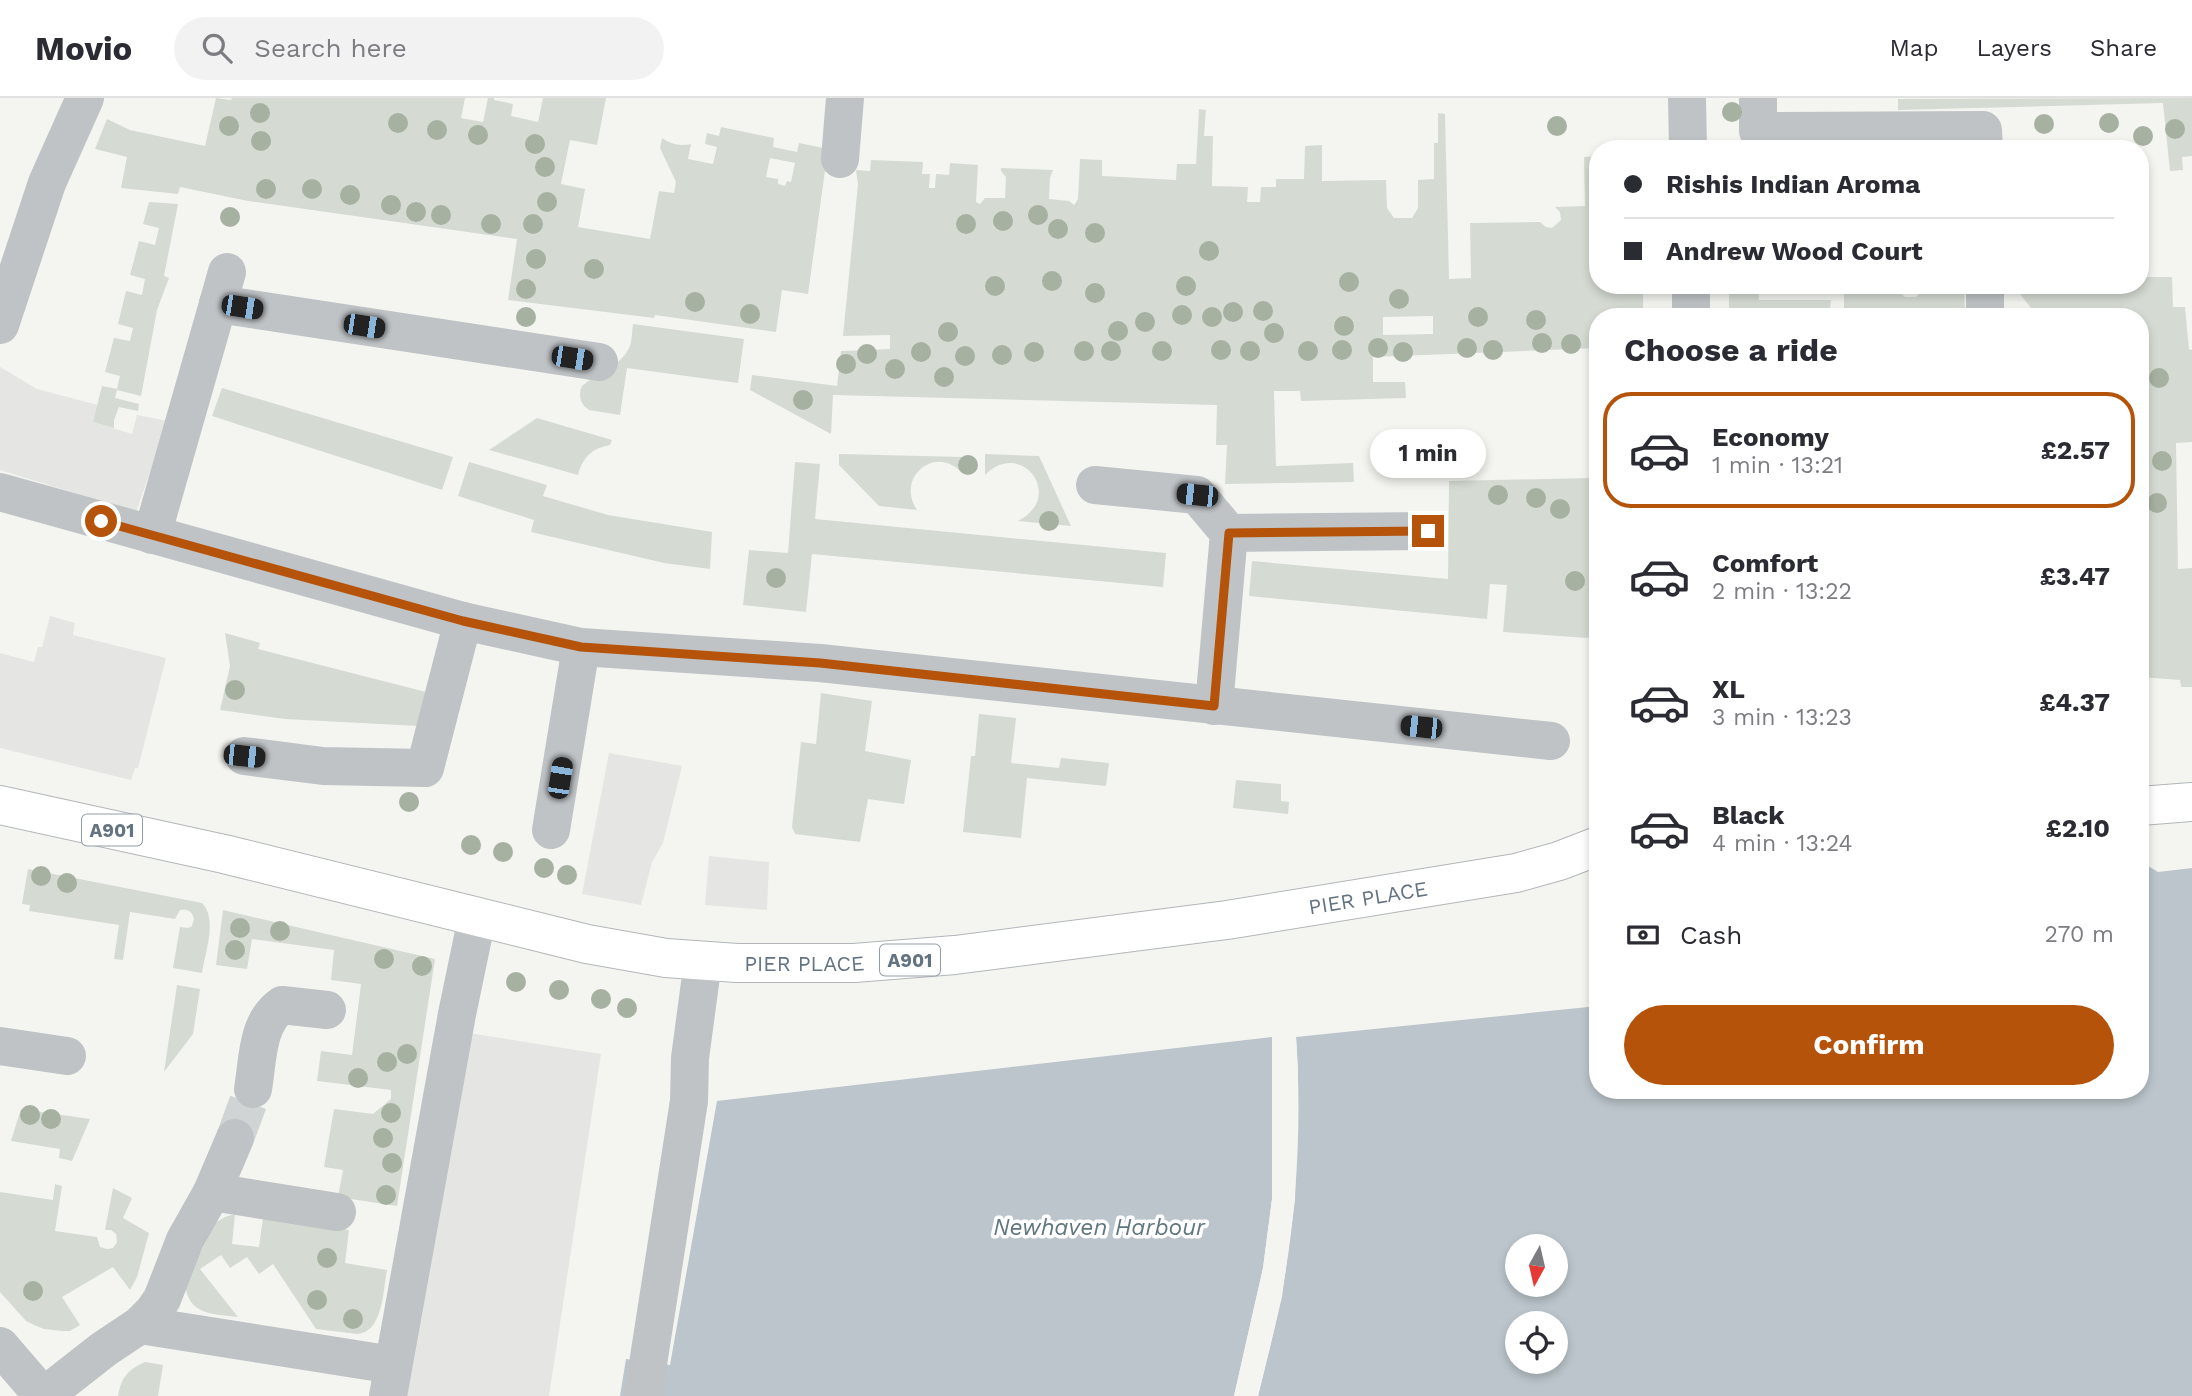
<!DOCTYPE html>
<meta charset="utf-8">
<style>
:root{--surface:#fff;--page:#f2f2f3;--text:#2b2b33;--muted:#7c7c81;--line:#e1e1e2;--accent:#b45309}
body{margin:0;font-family:"Work Sans",sans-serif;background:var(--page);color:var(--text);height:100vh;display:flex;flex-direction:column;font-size:26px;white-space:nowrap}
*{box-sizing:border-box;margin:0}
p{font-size:23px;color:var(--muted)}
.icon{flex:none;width:38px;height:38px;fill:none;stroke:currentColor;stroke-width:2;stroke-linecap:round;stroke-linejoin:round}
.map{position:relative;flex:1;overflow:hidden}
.details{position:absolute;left:1589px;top:210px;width:560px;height:791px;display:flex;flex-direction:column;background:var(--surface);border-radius:28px;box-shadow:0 4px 10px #0003}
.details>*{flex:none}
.hud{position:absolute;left:1589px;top:42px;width:560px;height:154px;border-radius:28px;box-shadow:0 4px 10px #0003;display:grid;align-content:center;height:154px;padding:0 35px;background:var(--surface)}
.needle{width:46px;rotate:188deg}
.fabs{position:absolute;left:1505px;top:1136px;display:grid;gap:14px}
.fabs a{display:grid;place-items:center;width:63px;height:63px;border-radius:50%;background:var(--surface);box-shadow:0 4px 10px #0003;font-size:35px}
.end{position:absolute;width:32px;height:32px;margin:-16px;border:9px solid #b45309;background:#fff;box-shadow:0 0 0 4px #fff}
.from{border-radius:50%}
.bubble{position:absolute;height:49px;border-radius:24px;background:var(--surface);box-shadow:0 4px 10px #0003;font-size:23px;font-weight:700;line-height:49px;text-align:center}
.car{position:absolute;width:21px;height:42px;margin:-21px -10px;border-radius:9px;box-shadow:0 0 5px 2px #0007;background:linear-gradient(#222 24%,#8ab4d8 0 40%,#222 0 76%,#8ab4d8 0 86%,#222 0)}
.hud b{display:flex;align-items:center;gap:24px;height:66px;font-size:26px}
.hud b+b{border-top:2px solid var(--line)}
.hud i{width:18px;height:18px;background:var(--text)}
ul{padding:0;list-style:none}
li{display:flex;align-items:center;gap:21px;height:116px;margin:0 14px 10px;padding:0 21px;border:4px solid transparent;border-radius:28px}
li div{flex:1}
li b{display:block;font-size:26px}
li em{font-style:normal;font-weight:700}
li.on{border-color:var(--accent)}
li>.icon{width:63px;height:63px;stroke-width:1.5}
h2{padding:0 35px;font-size:32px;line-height:84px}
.pay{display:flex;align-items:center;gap:18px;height:77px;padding:0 35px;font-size:26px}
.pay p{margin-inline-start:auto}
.primary-button{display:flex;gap:14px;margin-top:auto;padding:14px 35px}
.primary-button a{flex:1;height:80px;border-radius:42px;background:var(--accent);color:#fff;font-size:28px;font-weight:700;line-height:80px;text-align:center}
header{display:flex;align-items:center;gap:42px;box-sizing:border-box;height:98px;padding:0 35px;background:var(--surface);border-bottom:2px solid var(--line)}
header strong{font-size:33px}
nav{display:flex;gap:38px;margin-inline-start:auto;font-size:24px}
.search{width:490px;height:63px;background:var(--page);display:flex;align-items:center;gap:18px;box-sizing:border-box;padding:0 24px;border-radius:38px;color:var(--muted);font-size:26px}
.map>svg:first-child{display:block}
</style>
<header>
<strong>Movio</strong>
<div class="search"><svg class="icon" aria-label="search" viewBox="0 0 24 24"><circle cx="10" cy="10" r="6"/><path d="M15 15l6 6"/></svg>Search here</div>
<nav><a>Map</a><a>Layers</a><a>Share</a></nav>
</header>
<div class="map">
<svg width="2192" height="1298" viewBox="0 0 2192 1298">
<rect width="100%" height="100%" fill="#f4f5f0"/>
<g fill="#e5e6e4">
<path d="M0 269 37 291 98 307 94 324 132 336 137 317 168 323 136 414 0 372Z"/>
<path d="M1590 404H1598V603H1591Z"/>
<path d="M50 518 75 525 73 537 166 560 138 670H135L131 682 0 650V555L34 564 38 549H42Z"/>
<path d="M609 655 682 668 663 745 652 764 641 807 582 796Z"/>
<path d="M709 758 769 764 767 812 705 807Z"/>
<path d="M444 931 601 956 549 1298H380Z"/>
</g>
<g fill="#d5dbd2" fill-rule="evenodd">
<path d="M216 0 231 2 232 0H465L461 20 483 24 488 0H494V2L513 6 511 18 538 24 543 0H606L597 47 570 42 561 86 585 91 578 129 650 141 659 93 674 95 676 84 660 50 662 40C673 47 679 48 691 46L688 61 713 66 717 49 705 46 707 35 719 38 721 29 774 40 773 49 797 54 799 45 828 51 808 196 782 192 776 234 655 217 654 220 508 202 517 141 248 103 180 89 178 96 121 90 127 59 95 51 107 21 130 32 205 48ZM770 60 795 65 791 84 787 83 785 88 778 86V81L766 79Z"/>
<path d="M2192 0V58L2182 59 2183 72 2170 73 2163 5 1898 12V1Z"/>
<path d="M1199 11 1206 12 1204 38H1213L1212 88 1248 89 1247 104H1260L1261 89H1276V81H1304L1305 48 1322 47V83L1386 82 1387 110 1394 120H1412L1418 110V82L1434 81V45H1438V15L1445 16 1449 181 1471 180 1470 125 1540 124 1546 129 1552 130 1561 122 1560 114 1555 109 1585 108 1584 59 1598 58V187H1643V219H1598V250L1373 259V284H1405L1406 300 1301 303 1300 293H1274L1276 368 1353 365 1354 384 1225 386 1227 347H1216L1217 307 833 297 831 336 750 292 752 277 837 288 841 253 890 251V237L843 238 858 86 856 72 870 73 871 62 923 64 922 76H930L929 90H935L936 76 949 77 950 65 978 67 976 104 980 106 985 100H1005L1006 79 1001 73V70L1053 72 1050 80 1049 101 1069 103 1074 107 1078 101 1080 61 1102 62V78L1176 82 1177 66H1196ZM1433 218V236L1383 237V219Z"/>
<path d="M149 104 178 106 164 178 169 180 157 212 141 298 117 292 115 300 139 306 138 313 119 309 114 322V330L93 324 102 288 117 291 120 278 105 274 114 240 130 243 133 230 118 226 126 193 142 197 145 181 130 177 139 143 155 147 159 130 143 126Z"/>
<path d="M2140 179H2172L2173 209H2185L2189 251 2192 252V344L2176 345 2178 471 2192 470V589H2181L2180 582 2140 579V219H2033L2034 214 2013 187H2140Z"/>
<path d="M1729 187H1758L1759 202H1831L1829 219H1729Z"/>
<path d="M1844 187H1858V190H1899V194L1905 199H1916L1921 194V190H1931L1932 187H1964L1965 219H1844Z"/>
<path d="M633 226 744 241 738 285 627 270 620 317 589 312C580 306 578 297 582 288 597 275 622 268 630 248 632 242 632 233 633 226Z"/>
<path d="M222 290 453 359 442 392 212 318Z"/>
<path d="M537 320 612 342 610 347C592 350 582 360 578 377L489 352Z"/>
<path d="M839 356 964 359 962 375C936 346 895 379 917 412L879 408 839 367Z"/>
<path d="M985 356 1039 358 1071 428 1018 423C1066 398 1021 340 985 377Z"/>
<path d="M469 364 547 387 543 398 608 417 712 434 710 471 664 465 531 434 534 422 458 398Z"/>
<path d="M795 364 820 366 815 421 1166 455 1163 489 812 456 806 514 743 507 749 452 788 455Z"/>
<path d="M1589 380 1592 532 1590 538 1587 540 1503 534 1507 487 1490 486 1487 521 1249 498 1252 463 1448 481 1449 383Z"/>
<path d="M225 535 260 545 258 551 426 594 418 628 285 621 220 612 230 568Z"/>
<path d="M821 595 872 603 865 653 911 662 904 706 868 701 860 744 795 736 792 729 801 644 816 646Z"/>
<path d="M979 616 1016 620 1011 665 1059 670 1061 660 1109 665 1106 688 1027 680 1021 740 963 734 971 658H975Z"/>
<path d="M1236 682 1281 686V703L1289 704 1288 716 1233 710Z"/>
<path d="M28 771 202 805C218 821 205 855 202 875L173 870 180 829 188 830 192 828 194 821C192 813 188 811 180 812L175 821 130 814 123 862 114 861 119 827 29 813 30 807 22 806Z"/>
<path d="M223 812 435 861 397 1108 338 1099 343 1072 324 1069 334 1011 373 1016 391 1001V992L317 983 321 953 352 957 361 886 331 882 334 852 252 841 247 871 216 867Z"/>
<path d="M177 887 200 891 193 936 164 974Z"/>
<path d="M21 1011 90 1021 72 1063 59 1060 60 1051 11 1043Z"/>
<path d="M55 1086 62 1088 55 1133 97 1139 100 1149 107 1151 113 1150 117 1144 116 1136 111 1132H105L113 1090 132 1100 123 1120 149 1135 137 1179 130 1192 113 1169 62 1199 80 1227 70 1233H62L44 1231 34 1227 26 1223 0 1194V1094L53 1102Z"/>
<path d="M235 1116 232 1146 259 1149 263 1120 349 1132 345 1165 387 1172C383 1192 383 1235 357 1236L316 1231 273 1166 259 1176 247 1159 230 1170 221 1157 200 1171 238 1219C212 1216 188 1217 185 1186L215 1125 225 1119Z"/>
<path d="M145 1264 163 1267 158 1298H118C121 1279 128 1272 145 1264Z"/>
</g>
<g fill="#bbc5cb" fill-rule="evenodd">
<path d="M2140 763 2158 774 2192 770V1298H1258C1266 1265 1275 1232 1281 1199 1297 1117 1302 1023 1296 939L1598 908V992H2140ZM1517 1148H1556V1186H1517ZM1517 1225H1556V1264H1517Z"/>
<path d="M1272 939V1101L1263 1170 1234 1298H620L626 1261 670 1267 717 1003Z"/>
</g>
<g fill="#f4f5f0">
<path d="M1272 939H1275L1276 1102 1267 1171 1238 1298H1234L1263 1170 1272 1101Z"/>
<path d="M1293 939H1296L1298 973 1295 1102 1282 1199 1258 1298H1254L1278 1198 1291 1102 1295 973Z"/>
</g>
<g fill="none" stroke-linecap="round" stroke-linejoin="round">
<path stroke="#d0d4d4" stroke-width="38" stroke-dasharray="38 19" stroke-linecap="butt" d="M235 1040 253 991"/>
<defs>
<g id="major">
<path id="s1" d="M0 707 224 756 587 846 666 860 737 865H854L955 857 1227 822 1516 775 1559 763 1598 748"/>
<path d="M2140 708 2192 704"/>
</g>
</defs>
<use href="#major" stroke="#b2b6ba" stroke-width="40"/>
<g stroke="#bfc3c6" stroke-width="38">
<path d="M1687 0 1688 51"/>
<path d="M1758 0V33L1983 32 1984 51"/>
<path d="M840 61 845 0"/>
<path d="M1691 187V219"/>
<path d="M1985 187V219"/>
<path d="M218 206 227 174"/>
<path d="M0 227 47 85 85 0"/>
<path d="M1095 387 1197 397 1229 435 1214 608"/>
<path d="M0 394 463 523 581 549 820 565 1551 643"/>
<path d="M1229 435 1428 433"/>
<path d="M152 437 218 206 599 264"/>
<path d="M244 658 323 668 425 670 463 523"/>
<path d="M551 732 581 549"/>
<path d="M0 948 67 958"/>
<path d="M253 991C258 963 256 925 282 907L327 912"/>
<path d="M212 1094 337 1114"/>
<path d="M140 1227 393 1267"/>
<path d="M0 1248 43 1298"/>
<path d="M44 1298 104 1251 140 1227 153 1214 162 1201 185 1142 212 1094 235 1040"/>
<path d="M388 1298 457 916 477 820"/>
<path d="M643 1298 689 1003 690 960 703 863"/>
</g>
<use href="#major" stroke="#fff" stroke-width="38"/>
</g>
<g fill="#a6b1a2">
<circle cx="1732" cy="14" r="10"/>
<circle cx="260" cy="15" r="10"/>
<circle cx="398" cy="25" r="10"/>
<circle cx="2109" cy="25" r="10"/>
<circle cx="2044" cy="26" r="10"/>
<circle cx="229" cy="28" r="10"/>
<circle cx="1557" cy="28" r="10"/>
<circle cx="2175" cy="31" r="10"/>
<circle cx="437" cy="32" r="10"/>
<circle cx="478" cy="37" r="10"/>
<circle cx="2143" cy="38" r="10"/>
<circle cx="261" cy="43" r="10"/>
<circle cx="535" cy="46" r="10"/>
<circle cx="545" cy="69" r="10"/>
<circle cx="266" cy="91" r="10"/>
<circle cx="312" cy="91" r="10"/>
<circle cx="350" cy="97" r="10"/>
<circle cx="547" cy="104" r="10"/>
<circle cx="391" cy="107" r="10"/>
<circle cx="416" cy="114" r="10"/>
<circle cx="441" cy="117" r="10"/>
<circle cx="1038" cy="117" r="10"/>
<circle cx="230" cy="119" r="10"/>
<circle cx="1003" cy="123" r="10"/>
<circle cx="491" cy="126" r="10"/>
<circle cx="533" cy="126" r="10"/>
<circle cx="966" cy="126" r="10"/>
<circle cx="1058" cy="131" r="10"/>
<circle cx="1095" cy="135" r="10"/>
<circle cx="1209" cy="153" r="10"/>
<circle cx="536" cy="161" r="10"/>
<circle cx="594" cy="171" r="10"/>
<circle cx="1052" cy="183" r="10"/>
<circle cx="1349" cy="184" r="10"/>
<circle cx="995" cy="188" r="10"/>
<circle cx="1186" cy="188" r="10"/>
<circle cx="526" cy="191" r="10"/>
<circle cx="1095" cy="195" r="10"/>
<circle cx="1399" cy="201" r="10"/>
<circle cx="695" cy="204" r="10"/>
<circle cx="1263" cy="213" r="10"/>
<circle cx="1233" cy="214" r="10"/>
<circle cx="750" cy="216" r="10"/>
<circle cx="1182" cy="217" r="10"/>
<circle cx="526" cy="219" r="10"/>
<circle cx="1212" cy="219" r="10"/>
<circle cx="1478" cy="219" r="10"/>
<circle cx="1536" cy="222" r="10"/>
<circle cx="1145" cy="224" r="10"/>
<circle cx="1344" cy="228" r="10"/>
<circle cx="1118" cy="233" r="10"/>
<circle cx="948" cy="234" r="10"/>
<circle cx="1274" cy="235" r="10"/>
<circle cx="1542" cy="245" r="10"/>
<circle cx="1571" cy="246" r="10"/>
<circle cx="1378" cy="250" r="10"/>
<circle cx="1467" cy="250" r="10"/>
<circle cx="1221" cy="252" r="10"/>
<circle cx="1342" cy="252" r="10"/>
<circle cx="1493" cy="252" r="10"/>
<circle cx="1084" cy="253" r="10"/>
<circle cx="1111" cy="253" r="10"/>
<circle cx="1162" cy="253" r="10"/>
<circle cx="1250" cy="253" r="10"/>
<circle cx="1308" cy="253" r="10"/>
<circle cx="921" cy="254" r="10"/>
<circle cx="1034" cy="254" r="10"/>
<circle cx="1403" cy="254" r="10"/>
<circle cx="867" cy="256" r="10"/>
<circle cx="1002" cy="257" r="10"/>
<circle cx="965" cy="258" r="10"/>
<circle cx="846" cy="266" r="10"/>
<circle cx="895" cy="271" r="10"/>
<circle cx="944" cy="279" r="10"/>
<circle cx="2159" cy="280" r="10"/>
<circle cx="803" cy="302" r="10"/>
<circle cx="2162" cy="363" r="10"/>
<circle cx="968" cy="367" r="10"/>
<circle cx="1498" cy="397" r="10"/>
<circle cx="1536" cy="400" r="10"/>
<circle cx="2157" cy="405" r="10"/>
<circle cx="1560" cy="411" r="10"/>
<circle cx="1049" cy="423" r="10"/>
<circle cx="776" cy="480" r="10"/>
<circle cx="1575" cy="483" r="10"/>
<circle cx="235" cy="592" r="10"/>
<circle cx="409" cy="704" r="10"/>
<circle cx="471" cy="747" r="10"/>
<circle cx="503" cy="754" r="10"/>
<circle cx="544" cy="770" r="10"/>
<circle cx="567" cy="777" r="10"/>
<circle cx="41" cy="778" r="10"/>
<circle cx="67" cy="785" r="10"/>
<circle cx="240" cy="830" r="10"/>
<circle cx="280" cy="833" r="10"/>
<circle cx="235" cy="852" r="10"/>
<circle cx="384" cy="861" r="10"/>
<circle cx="422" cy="868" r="10"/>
<circle cx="516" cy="884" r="10"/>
<circle cx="559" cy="892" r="10"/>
<circle cx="601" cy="901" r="10"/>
<circle cx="627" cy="910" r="10"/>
<circle cx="407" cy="956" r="10"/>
<circle cx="387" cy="964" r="10"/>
<circle cx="358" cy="980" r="10"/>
<circle cx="391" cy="1015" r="10"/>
<circle cx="30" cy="1017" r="10"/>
<circle cx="51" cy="1021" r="10"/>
<circle cx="383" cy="1040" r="10"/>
<circle cx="392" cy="1065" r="10"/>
<circle cx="386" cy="1097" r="10"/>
<circle cx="327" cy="1160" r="10"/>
<circle cx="33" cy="1193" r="10"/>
<circle cx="317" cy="1202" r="10"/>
<circle cx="353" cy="1221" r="10"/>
</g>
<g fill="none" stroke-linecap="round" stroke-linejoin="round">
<path stroke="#b45309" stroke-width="9" d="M101 423 463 523 581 549 820 565 1214 608 1229 435 1428 433"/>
</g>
<g text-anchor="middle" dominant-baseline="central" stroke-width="7" stroke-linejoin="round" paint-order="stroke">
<g fill="#fff" stroke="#929da7" stroke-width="2">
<rect x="82" y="716.5" width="60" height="31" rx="5"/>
<rect x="880" y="846.5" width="60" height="31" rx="5"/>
</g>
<g font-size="19" font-weight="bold" fill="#647381">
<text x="112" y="732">A901</text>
<text x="910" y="862">A901</text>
</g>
<g font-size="21" fill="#647381" stroke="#fff">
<text stroke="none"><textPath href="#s1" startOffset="1390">PIER PLACE</textPath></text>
<text stroke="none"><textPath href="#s1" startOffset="822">PIER PLACE</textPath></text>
</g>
<g font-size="23" font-style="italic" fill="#5f757f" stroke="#fff">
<text x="1099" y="1129">Newhaven Harbour</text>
</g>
</g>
</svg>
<div class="fabs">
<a><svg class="needle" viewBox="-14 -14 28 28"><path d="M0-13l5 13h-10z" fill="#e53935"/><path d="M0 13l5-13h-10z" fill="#7c7c81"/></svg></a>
<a><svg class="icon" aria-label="locate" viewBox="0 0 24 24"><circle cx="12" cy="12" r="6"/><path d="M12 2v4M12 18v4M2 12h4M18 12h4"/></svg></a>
</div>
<i class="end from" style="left:101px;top:423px"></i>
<i class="end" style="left:1428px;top:433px"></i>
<div class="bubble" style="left:1370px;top:331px;width:116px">1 min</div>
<i class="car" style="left:242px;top:209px;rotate:99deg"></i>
<i class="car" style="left:364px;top:228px;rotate:99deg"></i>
<i class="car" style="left:572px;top:260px;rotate:99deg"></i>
<i class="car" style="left:1197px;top:397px;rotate:276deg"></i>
<i class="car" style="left:1421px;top:629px;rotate:276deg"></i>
<i class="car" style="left:244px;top:658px;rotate:96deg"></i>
<i class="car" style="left:560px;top:680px;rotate:9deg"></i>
<div class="hud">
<b><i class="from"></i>Rishis Indian Aroma</b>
<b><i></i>Andrew Wood Court</b>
</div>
<section class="details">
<h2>Choose a ride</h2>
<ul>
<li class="on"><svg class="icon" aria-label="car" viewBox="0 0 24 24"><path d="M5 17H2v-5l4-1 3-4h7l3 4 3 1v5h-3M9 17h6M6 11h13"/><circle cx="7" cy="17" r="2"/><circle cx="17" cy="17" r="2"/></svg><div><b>Economy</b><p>1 min · 13:21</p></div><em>£2.57</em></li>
<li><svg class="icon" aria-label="car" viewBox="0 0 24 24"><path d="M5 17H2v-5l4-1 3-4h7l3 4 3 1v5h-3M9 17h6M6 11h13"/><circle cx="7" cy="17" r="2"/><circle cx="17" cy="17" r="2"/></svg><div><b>Comfort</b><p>2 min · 13:22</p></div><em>£3.47</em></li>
<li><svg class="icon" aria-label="car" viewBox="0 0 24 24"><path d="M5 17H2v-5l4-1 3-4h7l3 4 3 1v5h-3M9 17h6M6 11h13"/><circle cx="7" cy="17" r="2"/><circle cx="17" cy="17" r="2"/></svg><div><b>XL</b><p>3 min · 13:23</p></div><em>£4.37</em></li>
<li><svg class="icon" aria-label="car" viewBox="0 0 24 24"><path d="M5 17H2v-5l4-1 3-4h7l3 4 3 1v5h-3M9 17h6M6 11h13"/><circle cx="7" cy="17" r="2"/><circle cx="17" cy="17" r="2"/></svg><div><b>Black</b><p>4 min · 13:24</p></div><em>£2.10</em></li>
</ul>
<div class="pay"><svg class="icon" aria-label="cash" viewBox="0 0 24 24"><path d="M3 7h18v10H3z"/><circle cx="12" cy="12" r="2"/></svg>Cash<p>270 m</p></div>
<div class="primary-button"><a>Confirm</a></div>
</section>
</div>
